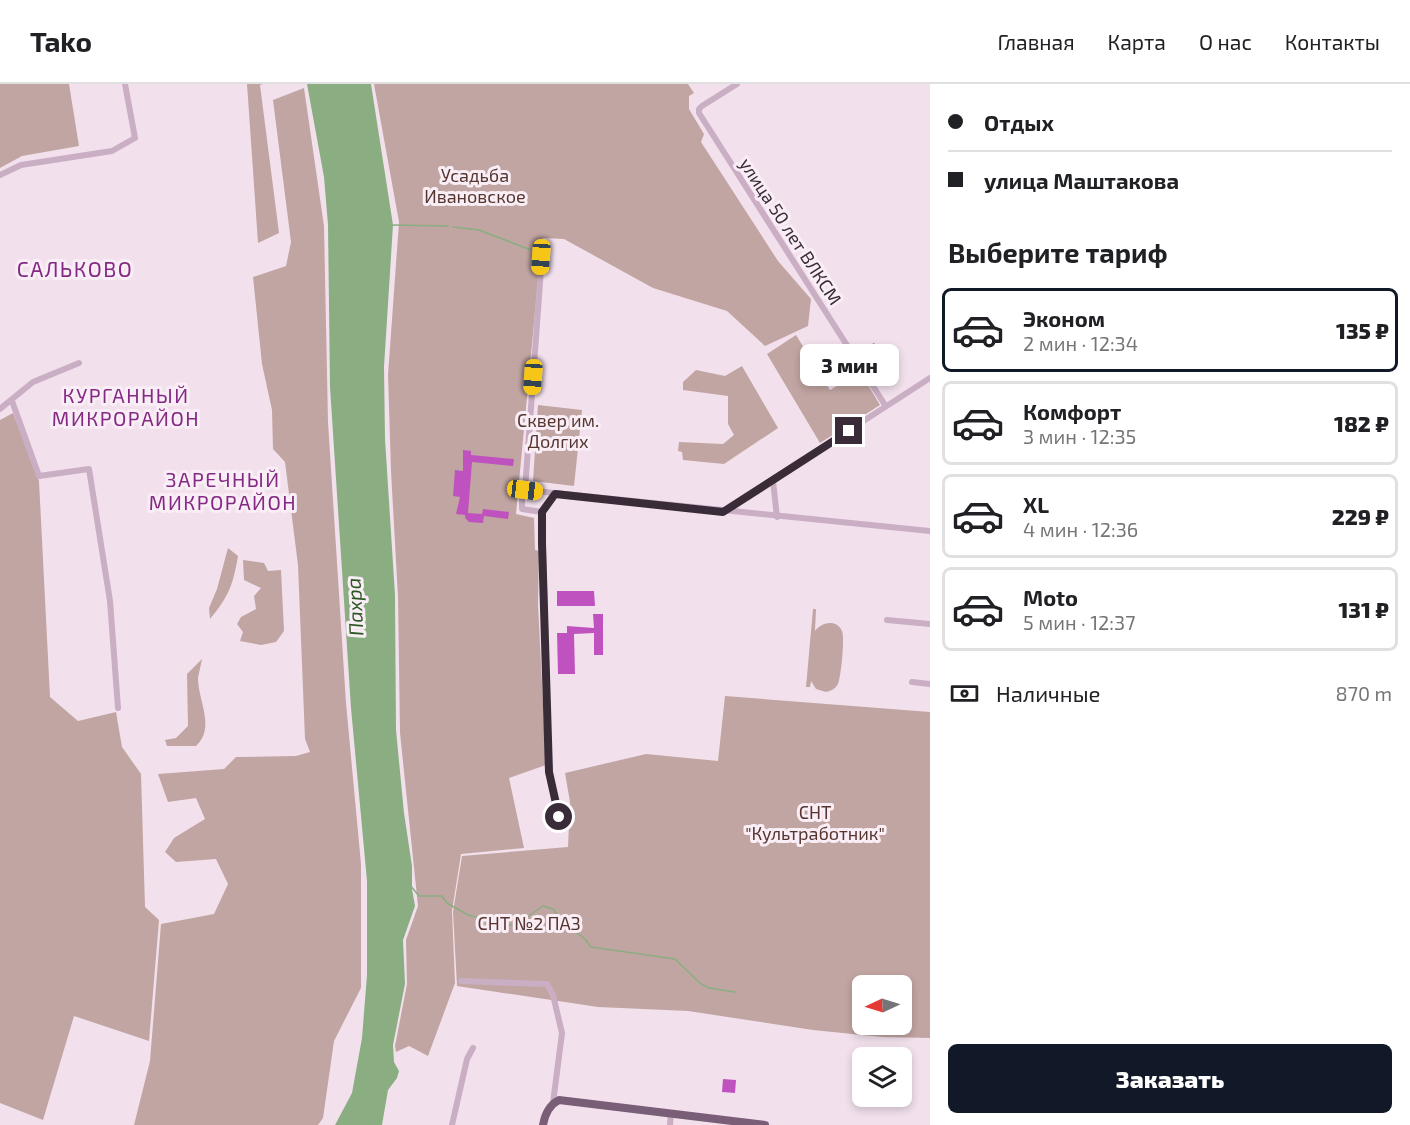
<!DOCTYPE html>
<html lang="ru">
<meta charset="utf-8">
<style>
:root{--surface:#fff;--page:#f6f6f6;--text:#202124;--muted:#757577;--line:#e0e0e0;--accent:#111827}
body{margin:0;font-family:"Exo 2",sans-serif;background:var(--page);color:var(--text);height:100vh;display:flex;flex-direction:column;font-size:22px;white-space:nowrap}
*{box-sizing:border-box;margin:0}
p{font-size:20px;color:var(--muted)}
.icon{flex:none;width:33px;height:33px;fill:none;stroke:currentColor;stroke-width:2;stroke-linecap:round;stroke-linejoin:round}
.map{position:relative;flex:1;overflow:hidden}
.sheet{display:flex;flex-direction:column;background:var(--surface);width:480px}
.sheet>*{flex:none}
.hud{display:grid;align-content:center;height:132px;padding:0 18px;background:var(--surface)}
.needle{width:39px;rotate:266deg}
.tools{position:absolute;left:852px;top:891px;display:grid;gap:12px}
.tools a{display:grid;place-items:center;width:60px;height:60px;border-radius:9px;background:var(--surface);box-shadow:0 3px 9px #0003;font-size:30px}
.end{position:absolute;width:27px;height:27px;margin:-14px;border:8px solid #392c38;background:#fff;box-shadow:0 0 0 3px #fff}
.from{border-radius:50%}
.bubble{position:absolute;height:42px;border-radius:9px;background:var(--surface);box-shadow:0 3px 9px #0003;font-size:20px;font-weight:800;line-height:42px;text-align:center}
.car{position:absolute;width:18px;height:36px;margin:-18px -9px;border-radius:8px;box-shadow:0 0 4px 2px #0007;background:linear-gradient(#f5c518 24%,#345 0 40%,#f5c518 0 76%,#345 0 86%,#f5c518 0)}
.hud b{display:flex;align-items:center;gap:21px;height:57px;font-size:22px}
.hud b+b{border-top:2px solid var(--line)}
.hud i{width:15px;height:15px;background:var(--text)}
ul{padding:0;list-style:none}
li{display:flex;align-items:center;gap:18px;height:84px;margin:0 12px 9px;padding:0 6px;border:3px solid var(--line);border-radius:9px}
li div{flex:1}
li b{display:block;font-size:22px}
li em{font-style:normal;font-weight:800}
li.on{border-color:var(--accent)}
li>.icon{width:54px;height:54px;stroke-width:1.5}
h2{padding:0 18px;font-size:27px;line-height:72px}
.pay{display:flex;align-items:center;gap:15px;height:66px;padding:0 18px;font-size:22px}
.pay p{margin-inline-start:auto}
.button{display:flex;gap:12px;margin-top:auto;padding:12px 18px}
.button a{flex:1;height:69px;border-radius:9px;background:var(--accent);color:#fff;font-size:24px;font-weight:800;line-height:69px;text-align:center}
header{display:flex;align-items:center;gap:36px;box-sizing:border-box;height:84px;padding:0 30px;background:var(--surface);border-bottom:2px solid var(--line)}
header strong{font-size:28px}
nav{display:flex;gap:33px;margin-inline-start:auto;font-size:21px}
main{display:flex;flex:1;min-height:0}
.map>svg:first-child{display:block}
</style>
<header>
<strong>Tako</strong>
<nav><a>Главная</a><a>Карта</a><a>О нас</a><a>Контакты</a></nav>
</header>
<main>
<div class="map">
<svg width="930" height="1041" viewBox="0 0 930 1041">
<rect width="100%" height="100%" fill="#f2e1ed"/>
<g fill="#c1a5a2" fill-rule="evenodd">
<path d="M0 0H69L79 62 22 72 0 84Z"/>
<path d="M247 0H263L260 1 279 149 258 159Z"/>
<path d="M374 0H688L694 9 689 12V25L704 50 701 58 778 177 811 215 808 242 765 262 727 227 653 204 564 155 542 154 516 430 534 434 535 466 539 467 538 520 546 681 509 694 524 764 461 770 452 827 455 899 428 972 409 962 396 968 395 962 407 900 406 856 418 822 400 649 398 513 391 387 388 291 399 138Z"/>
<path d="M304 4 324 142 328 338 346 619 361 780V904L334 957 323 1034 318 1041H134L150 977 161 840 214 830 228 800 216 775 176 778 165 768 174 754 205 735 196 714 168 718 158 690 224 685 236 673 296 672 310 668 305 655 298 481 285 378 273 365 272 326 262 280 253 193 286 182 291 158 273 16Z"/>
<path d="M796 251 830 306 860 288 880 321 820 359 767 270Z"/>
<path d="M742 282 778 344 724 380 683 376 682 368 678 367 679 358 723 360 734 351 728 340V312L683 306V298L696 286 725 292Z"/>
<path d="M538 321 582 326 574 402 533 397Z"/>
<path d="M13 329 39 397 50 613 78 637 116 628 122 663 141 690 145 823 159 836 149 957 74 932 43 1036 0 1019V336Z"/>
<path d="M228 464 238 472C233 501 229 512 210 535L209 524 217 505Z"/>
<path d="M243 476 264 479 268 487 281 486 284 547 276 558 261 561 240 557 243 548 237 540 241 533 256 525 254 512 261 504 244 496Z"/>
<path d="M813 525H816L815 547C821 539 836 534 842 547 845 554 841 593 838 600 835 605 831 607 826 608L816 605 811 597 810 603H806Z"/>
<path d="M202 575C201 581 199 588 198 594 198 617 216 644 196 662H167L165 656 176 654 188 642 187 590Z"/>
<path d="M725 612 930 628V954L882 953 813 946 688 927 598 923 457 902 453 828 462 772 568 763 570 718 565 689 646 670 718 677ZM862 902H902V940H862Z"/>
</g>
<path fill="#8aae82" d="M307 0H371L393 141 384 283 385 355 395 511 396 646 404 729 412 782V805L415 822 403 856 405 900 393 961 394 978 399 987 397 994 388 1006 382 1041H335L352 1009 362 954 367 891V797L351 624 330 303 328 141 324 93Z"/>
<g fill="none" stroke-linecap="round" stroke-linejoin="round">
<g stroke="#8aae82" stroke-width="1.5">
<path d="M393 141 448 142"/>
<path d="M453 143 479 146 531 166"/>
<path d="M410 801 419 812H442L447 819 468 831 510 841 517 840 543 822 553 825 564 839 585 855 591 863 675 875 701 900 709 904 735 908"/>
</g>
</g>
<g fill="#c052bf">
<path d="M874 259 884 275 873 282 862 266Z"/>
<path d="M463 366 471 367V371L514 375 513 382 472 378 468 429 482 430 483 425 509 428 508 435 484 432 483 439 469 438 465 434V431L456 430 460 413 453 412 455 386 463 387Z"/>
<path d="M557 507H594L595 522H557Z"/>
<path d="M593 530H603V571H594V549L574 550 575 590H558L557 549H567V542L594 544Z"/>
<path d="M723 995 736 996 735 1009 722 1008Z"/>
</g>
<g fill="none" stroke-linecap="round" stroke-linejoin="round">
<g stroke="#caaec4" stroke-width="6">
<path d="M737 0 702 22 699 25V29L885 321"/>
<path d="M0 91 21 81 112 67 135 54 125 0"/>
<path d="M12 317 39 392 89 385 110 517 118 624"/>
<path d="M0 325 33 298 79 279"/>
<path d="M773 397 777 433"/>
<path d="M525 406 542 171"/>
<path d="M555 410 542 428 522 425V409L525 406 930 447"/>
<path d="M724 427 930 294"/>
<path d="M542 428 549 688 559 733"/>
<path d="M887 536 930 540"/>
<path d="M912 598 930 600"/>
<path d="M461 897 547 900 553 911 562 949 553 1019"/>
<path d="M452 1041 467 975 473 964"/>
<path d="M670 1041 671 1029"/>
</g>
<path stroke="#7a5e77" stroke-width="8" d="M543 1041C545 1030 549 1021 559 1016L765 1041"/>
</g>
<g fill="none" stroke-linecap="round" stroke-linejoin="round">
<path stroke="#392c38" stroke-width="8" d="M559 733 549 688 542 459V428L555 410 723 428 849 347"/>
</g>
<g text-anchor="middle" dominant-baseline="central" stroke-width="6" stroke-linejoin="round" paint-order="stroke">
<g font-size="18" fill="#563530" stroke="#faeef6">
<text x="475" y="91">Усадьба<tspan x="475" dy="21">Ивановское</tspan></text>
<text x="558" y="336">Сквер им.<tspan x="558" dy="21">Долгих</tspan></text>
<text x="815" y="728">СНТ<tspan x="815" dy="21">"Культработник"</tspan></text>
<text x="529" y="839">СНТ №2 ПАЗ</text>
</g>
<g font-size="18" fill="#392c38" stroke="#faeef6">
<text transform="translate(791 147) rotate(57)">улица 50 лет ВЛКСМ</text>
</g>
<g font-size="20" letter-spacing="1.5" fill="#842984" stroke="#faeef6">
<text x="126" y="311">КУРГАННЫЙ<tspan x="126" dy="23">МИКРОРАЙОН</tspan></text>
<text x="223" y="395">ЗАРЕЧНЫЙ<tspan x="223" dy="23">МИКРОРАЙОН</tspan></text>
</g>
<g font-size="20" font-style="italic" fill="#2c5923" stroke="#faeef6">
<text transform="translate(354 523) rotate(-93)">Пахра</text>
</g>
<g font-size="21" letter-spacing="1.5" fill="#842984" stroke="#faeef6">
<text x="75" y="184">САЛЬКОВО</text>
</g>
</g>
</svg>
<div class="tools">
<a><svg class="needle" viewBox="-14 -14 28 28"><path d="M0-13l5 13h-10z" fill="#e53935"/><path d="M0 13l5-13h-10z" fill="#757577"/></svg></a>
<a><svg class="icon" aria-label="layers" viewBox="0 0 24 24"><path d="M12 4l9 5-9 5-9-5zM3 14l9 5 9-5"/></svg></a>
</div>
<i class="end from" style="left:559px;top:733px"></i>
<i class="end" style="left:849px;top:347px"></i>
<div class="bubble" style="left:800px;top:260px;width:99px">3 мин</div>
<i class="car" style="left:541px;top:173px;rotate:184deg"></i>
<i class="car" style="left:533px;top:293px;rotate:184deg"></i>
<i class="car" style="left:525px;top:406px;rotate:97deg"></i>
</div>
<section class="sheet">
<div class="hud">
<b><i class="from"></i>Отдых</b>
<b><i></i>улица Маштакова</b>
</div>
<h2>Выберите тариф</h2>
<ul>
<li class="on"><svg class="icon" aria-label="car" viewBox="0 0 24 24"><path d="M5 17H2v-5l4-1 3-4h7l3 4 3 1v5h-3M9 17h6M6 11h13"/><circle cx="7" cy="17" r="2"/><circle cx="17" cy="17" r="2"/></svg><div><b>Эконом</b><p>2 мин · 12:34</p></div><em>135 ₽</em></li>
<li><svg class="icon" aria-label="car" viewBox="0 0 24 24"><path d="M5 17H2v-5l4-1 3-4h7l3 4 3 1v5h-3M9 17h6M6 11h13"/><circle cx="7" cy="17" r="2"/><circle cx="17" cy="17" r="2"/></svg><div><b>Комфорт</b><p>3 мин · 12:35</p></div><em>182 ₽</em></li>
<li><svg class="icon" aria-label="car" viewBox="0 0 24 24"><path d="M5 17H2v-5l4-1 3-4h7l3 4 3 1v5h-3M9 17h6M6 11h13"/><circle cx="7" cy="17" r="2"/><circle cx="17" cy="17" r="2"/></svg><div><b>XL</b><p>4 мин · 12:36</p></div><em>229 ₽</em></li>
<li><svg class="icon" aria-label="car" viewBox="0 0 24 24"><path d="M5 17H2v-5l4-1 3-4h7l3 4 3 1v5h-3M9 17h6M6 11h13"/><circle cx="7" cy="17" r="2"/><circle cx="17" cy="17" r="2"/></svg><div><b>Moto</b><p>5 мин · 12:37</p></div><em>131 ₽</em></li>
</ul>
<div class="pay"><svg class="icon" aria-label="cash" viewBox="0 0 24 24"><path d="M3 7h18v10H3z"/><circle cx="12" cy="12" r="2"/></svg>Наличные<p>870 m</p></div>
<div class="button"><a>Заказать</a></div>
</section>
</main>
